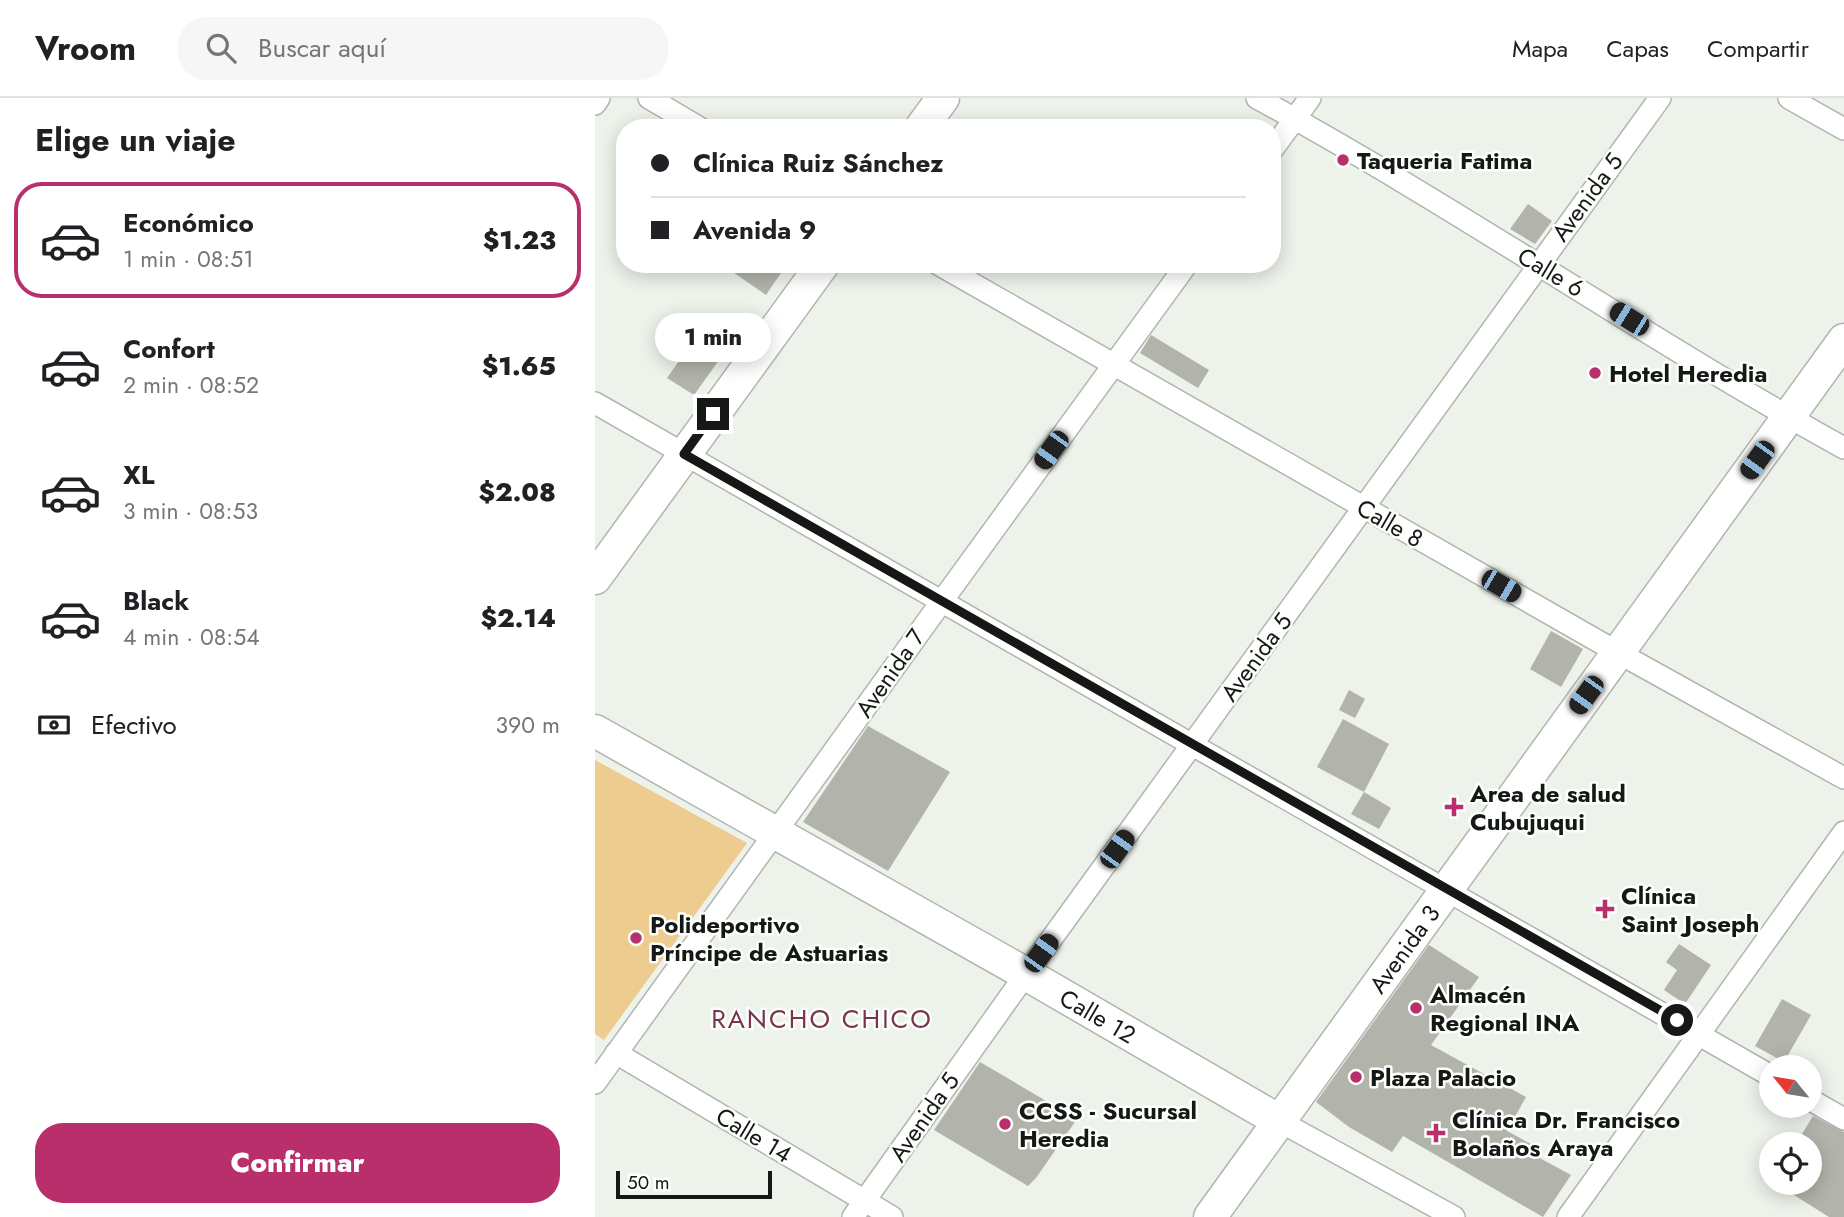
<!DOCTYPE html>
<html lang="es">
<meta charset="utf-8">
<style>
:root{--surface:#fff;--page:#f6f6f6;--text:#202124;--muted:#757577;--line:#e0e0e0;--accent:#b92f6c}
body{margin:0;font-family:Jost,sans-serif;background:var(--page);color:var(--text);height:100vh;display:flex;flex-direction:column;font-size:26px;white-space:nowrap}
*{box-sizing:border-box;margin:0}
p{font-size:23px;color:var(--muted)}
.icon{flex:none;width:38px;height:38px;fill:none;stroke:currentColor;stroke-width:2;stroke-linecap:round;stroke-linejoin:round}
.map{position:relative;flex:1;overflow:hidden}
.sheet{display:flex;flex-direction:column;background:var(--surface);width:595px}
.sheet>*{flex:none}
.guide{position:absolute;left:21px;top:21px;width:665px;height:154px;border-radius:28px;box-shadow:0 4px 18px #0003;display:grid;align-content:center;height:154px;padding:0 35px;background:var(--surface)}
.needle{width:46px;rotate:300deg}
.tools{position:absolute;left:1164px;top:957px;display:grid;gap:14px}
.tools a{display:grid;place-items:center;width:63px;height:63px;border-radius:50%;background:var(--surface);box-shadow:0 4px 18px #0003;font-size:35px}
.scale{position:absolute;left:21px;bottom:18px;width:156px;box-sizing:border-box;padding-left:7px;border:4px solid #161816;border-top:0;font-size:19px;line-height:24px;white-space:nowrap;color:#161816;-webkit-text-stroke:5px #fcfffc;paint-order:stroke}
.end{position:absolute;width:32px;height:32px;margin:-16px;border:9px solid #161816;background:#fff;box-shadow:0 0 0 4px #fff}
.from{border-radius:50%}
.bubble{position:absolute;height:49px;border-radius:24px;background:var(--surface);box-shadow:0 4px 18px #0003;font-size:23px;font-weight:800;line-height:49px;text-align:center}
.car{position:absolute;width:21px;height:42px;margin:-21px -10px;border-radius:9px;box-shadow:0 0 5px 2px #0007;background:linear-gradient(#222 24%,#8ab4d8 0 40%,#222 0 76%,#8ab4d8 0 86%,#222 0)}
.guide b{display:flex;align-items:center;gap:24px;height:66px;font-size:26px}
.guide b+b{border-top:2px solid var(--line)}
.guide i{width:18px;height:18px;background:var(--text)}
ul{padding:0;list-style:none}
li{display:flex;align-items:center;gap:21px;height:116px;margin:0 14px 10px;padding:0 21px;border:4px solid transparent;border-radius:28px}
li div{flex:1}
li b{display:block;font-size:26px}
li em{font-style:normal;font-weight:800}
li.current{border-color:var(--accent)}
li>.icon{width:63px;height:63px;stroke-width:1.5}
h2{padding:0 35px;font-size:32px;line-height:84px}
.pay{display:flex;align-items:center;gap:18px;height:77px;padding:0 35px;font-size:26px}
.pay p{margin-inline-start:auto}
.action{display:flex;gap:14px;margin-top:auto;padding:14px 35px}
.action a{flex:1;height:80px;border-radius:28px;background:var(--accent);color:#fff;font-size:28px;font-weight:800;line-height:80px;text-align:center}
header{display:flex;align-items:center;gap:42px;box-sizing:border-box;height:98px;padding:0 35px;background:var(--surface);border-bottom:2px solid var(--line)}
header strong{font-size:33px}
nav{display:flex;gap:38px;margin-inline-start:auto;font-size:24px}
.search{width:490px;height:63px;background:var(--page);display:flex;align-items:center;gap:18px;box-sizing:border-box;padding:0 24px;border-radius:28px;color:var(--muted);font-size:26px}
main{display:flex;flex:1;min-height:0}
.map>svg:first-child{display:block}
</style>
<header>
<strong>Vroom</strong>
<div class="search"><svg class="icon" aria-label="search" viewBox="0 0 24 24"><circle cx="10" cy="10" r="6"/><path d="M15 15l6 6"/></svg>Buscar aquí</div>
<nav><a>Mapa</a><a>Capas</a><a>Compartir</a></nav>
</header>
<main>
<section class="sheet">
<h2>Elige un viaje</h2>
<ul>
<li class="current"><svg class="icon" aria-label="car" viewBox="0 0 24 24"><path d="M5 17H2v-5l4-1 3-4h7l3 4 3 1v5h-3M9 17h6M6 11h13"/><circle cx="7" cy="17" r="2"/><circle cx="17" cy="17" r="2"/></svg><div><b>Económico</b><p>1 min · 08:51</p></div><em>$1.23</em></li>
<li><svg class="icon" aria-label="car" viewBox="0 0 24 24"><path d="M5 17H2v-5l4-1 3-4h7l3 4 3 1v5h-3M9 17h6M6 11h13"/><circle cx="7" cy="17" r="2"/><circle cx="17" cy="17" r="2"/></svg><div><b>Confort</b><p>2 min · 08:52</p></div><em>$1.65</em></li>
<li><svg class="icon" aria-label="car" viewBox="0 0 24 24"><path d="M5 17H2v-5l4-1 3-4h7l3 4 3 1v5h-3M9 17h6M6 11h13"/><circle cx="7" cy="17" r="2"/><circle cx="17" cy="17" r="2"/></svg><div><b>XL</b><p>3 min · 08:53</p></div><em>$2.08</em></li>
<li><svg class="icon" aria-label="car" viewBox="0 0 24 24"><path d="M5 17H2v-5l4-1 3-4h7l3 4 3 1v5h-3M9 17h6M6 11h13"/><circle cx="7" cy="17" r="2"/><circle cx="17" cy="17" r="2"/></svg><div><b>Black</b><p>4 min · 08:54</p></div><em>$2.14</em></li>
</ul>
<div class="pay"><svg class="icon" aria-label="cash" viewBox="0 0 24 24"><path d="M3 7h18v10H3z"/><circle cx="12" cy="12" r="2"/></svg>Efectivo<p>390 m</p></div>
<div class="action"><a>Confirmar</a></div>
</section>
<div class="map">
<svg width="1249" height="1119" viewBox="0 0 1249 1119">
<rect width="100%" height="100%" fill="#edf3eb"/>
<path fill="#eecb8e" d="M0 662 152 745 9 942 0 936Z"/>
<g fill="#b2b3aa">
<path d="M933 106 957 123 940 146 915 131Z"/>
<path d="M126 166H192L171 197Z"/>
<path d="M110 226 137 244 99 297 72 280Z"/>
<path d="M556 237 614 272 603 290 545 255Z"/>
<path d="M956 533 988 551 966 589 935 571Z"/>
<path d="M754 592 770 601 760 620 744 612Z"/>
<path d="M748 621 794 646 769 694 722 669Z"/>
<path d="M273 628 355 674 293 773 208 724Z"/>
<path d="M769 694 796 710 784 731 756 716Z"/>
<path d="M1084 846 1116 867 1090 906 1069 892 1082 872 1071 864Z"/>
<path d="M834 847 884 879 836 947 931 999 912 1033 945 1051 941 1058 976 1077 948 1119 808 1038 797 1054 754 1029 721 1004Z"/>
<path d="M1187 901 1216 917 1189 964 1160 948Z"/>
<path d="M385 964 482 1021 441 1080 433 1088 339 1032Z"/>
<path d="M1218 1018 1249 1034V1119H1234L1180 1085H1214V1046H1201Z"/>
</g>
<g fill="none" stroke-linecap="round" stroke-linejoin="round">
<defs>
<g id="street">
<path d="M54 0 105 30"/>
<path d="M662 0C862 109 1050 240 1249 350"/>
<path d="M1194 0 1249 31"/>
<path d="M0 6 4 0"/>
<path d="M677 52 715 0"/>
<path d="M343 166 1022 554 1249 680"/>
<path d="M0 305 1176 978"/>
<path d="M21 955 297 1119"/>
<path d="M0 985 347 503 592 166"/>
<path d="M1214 1001 1249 1021"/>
<path d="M686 1024 859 1119"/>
<path d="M258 1119 431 876 1065 0"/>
<path d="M973 1119 1249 734"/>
</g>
<g id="secondary">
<path d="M326 30 348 0"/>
<path d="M0 480 228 166"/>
<path id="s1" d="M0 633 431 876 686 1024"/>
<path id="s2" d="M615 1119 1249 242"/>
</g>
</defs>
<use href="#street" stroke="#b0b5ad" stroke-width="24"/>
<use href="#secondary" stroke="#b0b5ad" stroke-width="35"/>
<use href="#street" stroke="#fff" stroke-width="21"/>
<use href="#secondary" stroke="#fff" stroke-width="32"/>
</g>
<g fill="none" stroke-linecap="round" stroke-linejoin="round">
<path stroke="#161816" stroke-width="9" d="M118 316 89 356 1082 922"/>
</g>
<g fill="#b92f6c" stroke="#fcfffc" stroke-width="2.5">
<circle cx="748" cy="62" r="7"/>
<circle cx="1000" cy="275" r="7"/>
<path d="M855.5 698.5h7v7h7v7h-7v7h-7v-7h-7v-7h7z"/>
<path d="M1006.5 800.5h7v7h7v7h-7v7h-7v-7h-7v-7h7z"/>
<circle cx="41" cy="840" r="7"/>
<circle cx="821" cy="910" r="7"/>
<circle cx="761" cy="979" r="7"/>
<circle cx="410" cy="1026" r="7"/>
<path d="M837.5 1024.5h7v7h7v7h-7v7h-7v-7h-7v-7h7z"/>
</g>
<g text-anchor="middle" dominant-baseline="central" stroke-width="5" stroke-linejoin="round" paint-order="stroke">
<g font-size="24" font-weight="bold" fill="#161816" stroke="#fcfffc" text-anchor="start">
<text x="762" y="62">Taqueria Fatima</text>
<text x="1014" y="275">Hotel Heredia</text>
<text x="875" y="695">Area de salud<tspan x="875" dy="28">Cubujuqui</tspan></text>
<text x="1026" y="797">Clínica<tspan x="1026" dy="28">Saint Joseph</tspan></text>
<text x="55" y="826">Polideportivo<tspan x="55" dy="28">Príncipe de Astuarias</tspan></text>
<text x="835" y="896">Almacén<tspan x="835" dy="28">Regional INA</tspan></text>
<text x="775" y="979">Plaza Palacio</text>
<text x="424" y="1012">CCSS - Sucursal<tspan x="424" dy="28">Heredia</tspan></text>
<text x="857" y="1021">Clínica Dr. Francisco<tspan x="857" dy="28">Bolaños Araya</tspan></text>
</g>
<g font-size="24" fill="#161816" stroke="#fcfffc">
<text transform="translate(992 99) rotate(-54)">Avenida 5</text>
<text transform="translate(956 174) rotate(31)">Calle 6</text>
<text transform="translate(795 425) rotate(30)">Calle 8</text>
<text transform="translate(661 559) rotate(-54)">Avenida 5</text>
<text transform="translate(295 575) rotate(-55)">Avenida 7</text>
<text stroke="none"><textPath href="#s2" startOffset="331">Avenida 3</textPath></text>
<text stroke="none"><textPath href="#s1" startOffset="578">Calle 12</textPath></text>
<text transform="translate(329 1019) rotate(-55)">Avenida 5</text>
<text transform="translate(159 1037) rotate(31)">Calle 14</text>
</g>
<g font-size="26" letter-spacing="2" fill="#79344e" stroke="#fcfffc">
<text x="227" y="921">RANCHO CHICO</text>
</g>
</g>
</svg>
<div class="tools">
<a><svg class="needle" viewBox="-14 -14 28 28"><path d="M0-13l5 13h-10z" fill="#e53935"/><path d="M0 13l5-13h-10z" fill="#757577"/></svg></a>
<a><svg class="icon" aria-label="locate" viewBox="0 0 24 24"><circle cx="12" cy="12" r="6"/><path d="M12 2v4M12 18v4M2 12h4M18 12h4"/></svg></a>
</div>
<div class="scale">50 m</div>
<i class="end from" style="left:1082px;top:922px"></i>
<i class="end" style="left:118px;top:316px"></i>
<div class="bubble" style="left:60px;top:215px;width:116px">1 min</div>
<i class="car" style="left:1034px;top:221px;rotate:302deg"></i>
<i class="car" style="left:456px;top:352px;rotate:216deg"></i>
<i class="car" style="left:1162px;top:362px;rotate:216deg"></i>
<i class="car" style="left:906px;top:488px;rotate:120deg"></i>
<i class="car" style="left:991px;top:597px;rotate:216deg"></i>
<i class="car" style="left:522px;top:751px;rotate:36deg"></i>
<i class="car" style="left:446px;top:855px;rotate:36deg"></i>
<div class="guide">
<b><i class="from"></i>Clínica Ruiz Sánchez</b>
<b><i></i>Avenida 9</b>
</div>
</div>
</main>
